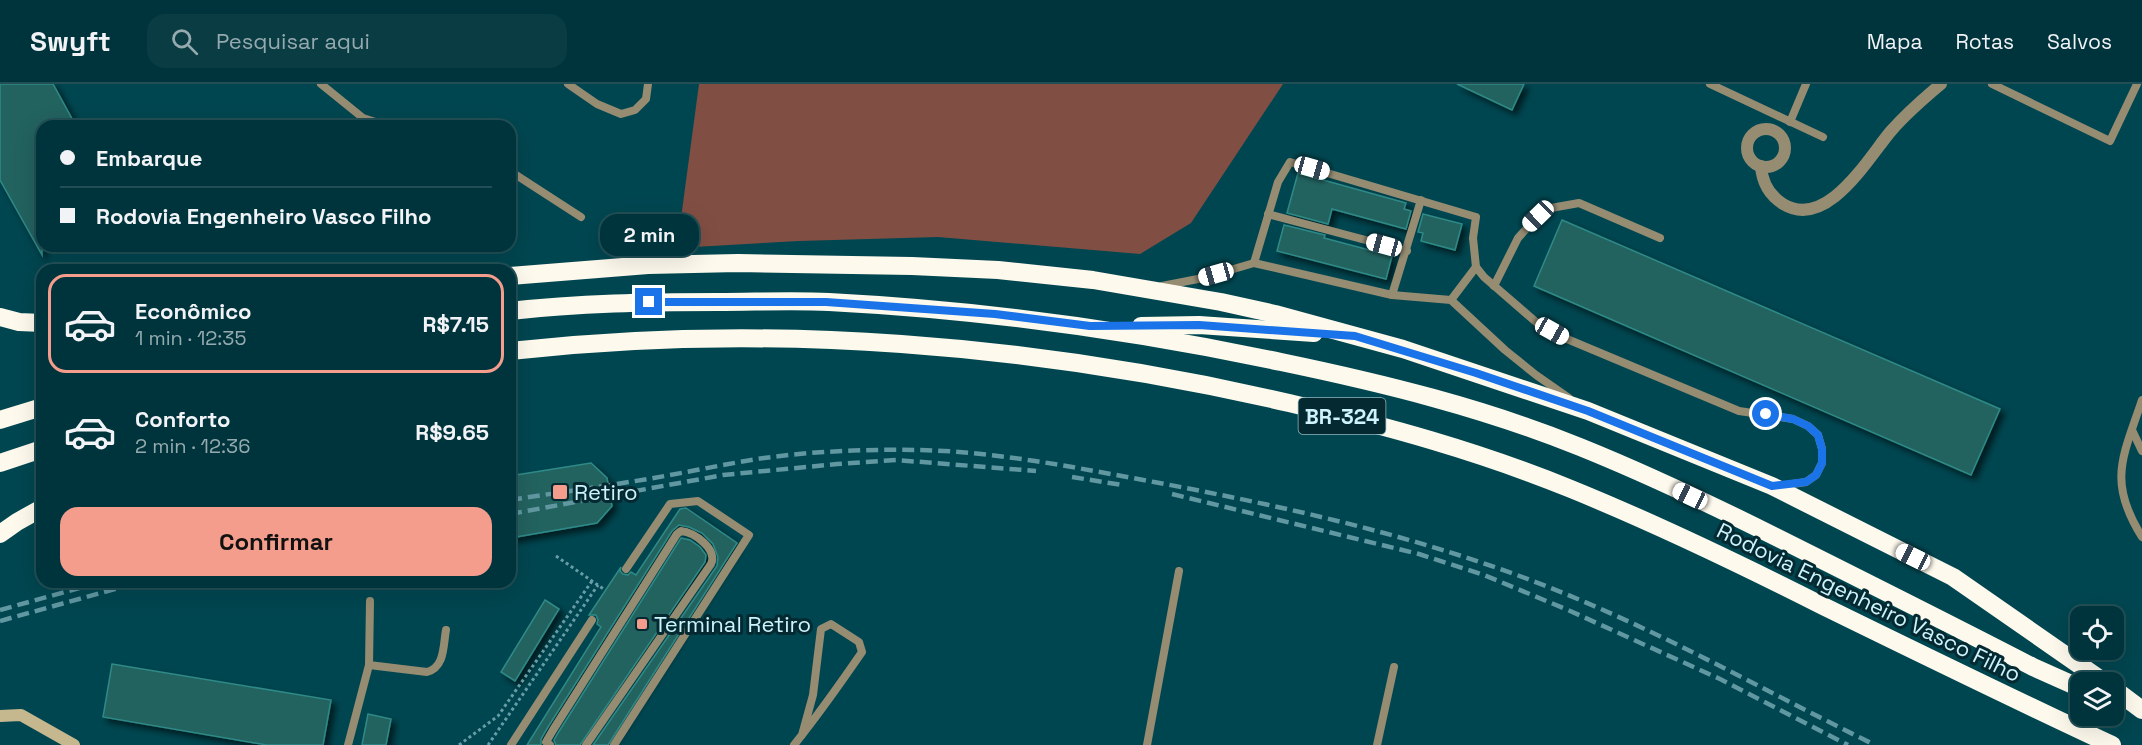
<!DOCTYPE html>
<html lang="pt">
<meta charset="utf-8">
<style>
:root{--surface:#00343c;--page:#0a3c43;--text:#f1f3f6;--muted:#95aaaf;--line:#224f56;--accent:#f49d8c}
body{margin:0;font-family:"Space Grotesk",sans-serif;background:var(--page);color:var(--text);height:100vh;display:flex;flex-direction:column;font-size:22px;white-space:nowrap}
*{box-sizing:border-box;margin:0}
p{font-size:20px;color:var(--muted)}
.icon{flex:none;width:33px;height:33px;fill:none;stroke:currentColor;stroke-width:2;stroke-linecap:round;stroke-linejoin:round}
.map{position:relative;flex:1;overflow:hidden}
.sheet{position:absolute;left:36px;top:180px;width:480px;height:324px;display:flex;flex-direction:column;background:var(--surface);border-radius:18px;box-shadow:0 6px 24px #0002,0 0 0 2px var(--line)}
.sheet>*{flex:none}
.top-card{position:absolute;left:36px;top:36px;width:480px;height:132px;border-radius:18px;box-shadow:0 6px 24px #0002,0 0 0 2px var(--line);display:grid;align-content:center;height:132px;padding:0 24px;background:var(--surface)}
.tools{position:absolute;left:2070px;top:522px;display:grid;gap:12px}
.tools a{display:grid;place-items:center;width:54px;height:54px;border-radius:12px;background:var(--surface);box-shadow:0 6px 24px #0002,0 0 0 2px var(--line);font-size:30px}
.end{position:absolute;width:27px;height:27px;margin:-14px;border:8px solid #1a73e8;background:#fff;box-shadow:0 0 0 3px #fff}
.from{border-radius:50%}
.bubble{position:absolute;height:42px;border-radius:18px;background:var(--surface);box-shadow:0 6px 24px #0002,0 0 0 2px var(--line);font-size:20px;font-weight:800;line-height:42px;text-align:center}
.car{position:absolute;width:18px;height:36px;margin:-18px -9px;border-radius:8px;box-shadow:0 0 4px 2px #0007;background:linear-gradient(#fff 24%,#345 0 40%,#fff 0 76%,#345 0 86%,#fff 0)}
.top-card b{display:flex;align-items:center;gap:21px;height:57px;font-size:22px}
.top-card b+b{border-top:2px solid var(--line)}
.top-card i{width:15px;height:15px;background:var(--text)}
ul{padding:10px 0 0;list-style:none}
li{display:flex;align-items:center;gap:18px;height:99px;margin:0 12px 9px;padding:0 12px;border:3px solid transparent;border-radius:18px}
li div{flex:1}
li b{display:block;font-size:22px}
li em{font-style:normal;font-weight:800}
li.selected{border-color:var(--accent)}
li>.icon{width:54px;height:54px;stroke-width:1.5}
.button{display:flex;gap:12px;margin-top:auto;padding:12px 24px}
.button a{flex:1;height:69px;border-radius:18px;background:var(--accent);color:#111;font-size:24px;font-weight:800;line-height:69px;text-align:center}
header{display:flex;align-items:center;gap:36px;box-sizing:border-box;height:84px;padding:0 30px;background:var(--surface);border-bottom:2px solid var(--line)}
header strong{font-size:28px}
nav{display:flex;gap:33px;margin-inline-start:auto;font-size:21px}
.search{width:420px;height:54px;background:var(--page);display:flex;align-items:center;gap:15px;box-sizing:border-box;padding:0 21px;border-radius:18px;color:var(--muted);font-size:22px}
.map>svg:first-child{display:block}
</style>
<header>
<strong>Swyft</strong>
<div class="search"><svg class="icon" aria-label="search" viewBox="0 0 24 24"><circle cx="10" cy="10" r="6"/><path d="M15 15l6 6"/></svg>Pesquisar aqui</div>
<nav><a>Mapa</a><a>Rotas</a><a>Salvos</a></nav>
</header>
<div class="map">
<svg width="2142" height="661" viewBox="0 0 2142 661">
<defs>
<filter id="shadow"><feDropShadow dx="4.5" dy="4.5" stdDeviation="3" flood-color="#0009"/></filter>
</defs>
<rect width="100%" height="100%" fill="#004650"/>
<path fill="#814e43" d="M699 0H1283L1191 139 1140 170 938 153 799 157 677 164Z"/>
<g fill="#23625f" stroke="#2f8a87" stroke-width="1.5" filter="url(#shadow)">
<path d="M0 0H53L76 42H42V171L0 96Z"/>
<path d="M1457 0H1524L1512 26Z"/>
<path d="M1298 89 1406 119 1404 125 1411 127 1406 145 1332 125 1328 140 1287 129Z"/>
<path d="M1423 130 1462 140 1455 166 1421 157 1423 149 1418 148Z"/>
<path d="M1562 136 2000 325 1971 391 1534 202Z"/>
<path d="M1284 141 1325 151 1324 154 1392 172 1386 195 1277 167Z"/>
<path d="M591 379 607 394 612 422 597 439 510 454V392Z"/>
<path d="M686 424 737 459 608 661H593L717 482 718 473 713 460 702 449 689 443 679 441 672 447 548 643 541 655V661H527L601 543 597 540 598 536 596 531H589L621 483 620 487 623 490 628 491 631 488 636 491 680 425Z"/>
<path d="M681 454 690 456 700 463 706 471 705 478 580 661H556L554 656 558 649Z"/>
<path d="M545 516 559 525 515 597 501 588Z"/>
<path d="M112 580 331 616 323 661H267L103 633Z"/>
<path d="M368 630 391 635 386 661H362Z"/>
</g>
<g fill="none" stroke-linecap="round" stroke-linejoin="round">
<g stroke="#679da6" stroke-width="3" stroke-dasharray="3 3" stroke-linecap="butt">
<path d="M556 472 605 506"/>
<path d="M459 661 498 632 592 497"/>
<path d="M488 661 598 501"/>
</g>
<g stroke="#958c72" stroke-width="8">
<path d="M321 0 363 34 388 42"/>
<path d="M568 0 597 20 621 30 635 26 646 15 648 0"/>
<path d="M1710 0 1823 53"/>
<path d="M1992 0 2110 57 2137 0"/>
<path d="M1790 38 1806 0"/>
<path d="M510 87 581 133"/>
<path d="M1268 130 1407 167"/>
<path d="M1254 179 1278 98 1290 78 1476 133 1473 154 1476 183 1484 193 1536 238 1567 255 1739 327 1793 335 1808 342 1818 351 1822 365V379L1816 391 1806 398 1779 402"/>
<path d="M1162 202 1203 194 1254 179 1392 211 1451 216 1505 266 1536 291 1569 314"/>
<path d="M1494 202 1518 154 1538 132 1551 124 1579 119 1660 154"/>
<path d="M1392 211 1421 116"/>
<path d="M1451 216 1476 183"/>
<path d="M2142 316C2123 373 2107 397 2142 453"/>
<path d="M2132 346 2142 367"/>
<path d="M369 581 427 588C445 583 443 562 446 546"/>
<path d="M348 661 369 581 370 517"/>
<path d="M511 661 592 536"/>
<path d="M550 661 546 658 553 646 677 450 681 447C695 448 718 466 711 480L586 661"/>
<path d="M614 661 749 451 698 417 670 420 626 485"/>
<path d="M794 661C818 631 840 600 862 568L859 558 831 540 821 545 813 611 802 651"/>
<path d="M1147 661 1179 487"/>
<path d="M1377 661 1394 583"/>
</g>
<g stroke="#958c72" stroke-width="12">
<circle cx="1766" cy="64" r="19"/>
<path d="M1761 82C1762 98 1769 111 1783 120 1827 147 1868 74 1891 47 1906 30 1923 15 1941 0"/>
</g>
<path stroke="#c6b88e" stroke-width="12" d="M0 632 21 631 74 661"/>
<g stroke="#fdf9ed" stroke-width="18">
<path d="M510 192 648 181 738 179 912 182 998 186 1093 196 1221 218 1275 230 1403 265 1588 327 1772 402 1953 493 2104 598"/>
<path d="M510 227C579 219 649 218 718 218 755 218 792 216 829 218 983 226 1130 246 1281 278 1382 299 1484 324 1580 363 1647 390 1712 421 1776 453 1862 496 1948 539 2033 583L2080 604"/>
<path d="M0 233 19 238 42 239"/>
<path d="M1141 242 1199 241 1314 249"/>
<path d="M510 267C769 238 1035 260 1289 319 1386 342 1478 367 1571 405 1657 440 1740 480 1823 522 1919 569 2015 616 2112 661"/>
<path d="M0 336 42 323"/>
<path d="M0 379 42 365"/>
<path d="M0 450 17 438 42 424"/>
<path d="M2114 605 2142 626"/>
</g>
<g stroke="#6097a1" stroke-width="4.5" stroke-dasharray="12 6" stroke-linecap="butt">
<path d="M1072 393 1122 401"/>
<path d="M1172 410 1419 470 1484 491 1568 526 1720 595 1848 661"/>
<path d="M510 416C562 408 614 401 665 392 698 386 731 379 764 374 815 367 869 365 921 366 999 368 1078 384 1154 398 1299 425 1444 458 1580 516 1682 559 1777 613 1875 661"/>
<path d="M510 430 723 391 837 380 896 376 1036 387"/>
<path d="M0 526 101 498"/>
<path d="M0 537 140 498"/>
</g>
</g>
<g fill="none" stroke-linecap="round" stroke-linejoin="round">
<path stroke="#1a73e8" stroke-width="8" d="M649 218H826L995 230 1090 242 1199 241 1355 252 1476 289 1588 327 1772 402 1806 398 1816 391 1822 379V365L1818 351 1808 342 1793 335 1766 330"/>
</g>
<g fill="#f49d8c" stroke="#042930" stroke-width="2">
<rect x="552" y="400" width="16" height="16" rx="3"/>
<rect x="636" y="534" width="12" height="12" rx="3"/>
</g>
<g text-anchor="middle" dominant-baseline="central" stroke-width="6" stroke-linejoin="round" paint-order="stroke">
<rect fill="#042930" stroke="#91b7bf" stroke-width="1.5" x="1298.5" y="314" width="87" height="36" rx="4.5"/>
<g font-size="21" font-weight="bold" fill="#cdf4fc">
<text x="1342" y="332">BR-324</text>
</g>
<g font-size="22" fill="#cdf4fc" stroke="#042930" text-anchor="start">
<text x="574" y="408">Retiro</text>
<text x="654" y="540">Terminal Retiro</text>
</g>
<g font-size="22" fill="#cdf4fc" stroke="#042930">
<text transform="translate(1869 518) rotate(26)">Rodovia Engenheiro Vasco Filho</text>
</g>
</g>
</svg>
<div class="tools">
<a><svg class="icon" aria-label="locate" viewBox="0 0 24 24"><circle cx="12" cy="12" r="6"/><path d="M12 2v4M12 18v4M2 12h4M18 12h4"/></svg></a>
<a><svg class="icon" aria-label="layers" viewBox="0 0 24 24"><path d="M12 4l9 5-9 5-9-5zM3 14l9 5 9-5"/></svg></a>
</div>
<i class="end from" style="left:1766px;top:330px"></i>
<i class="end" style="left:649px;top:218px"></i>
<div class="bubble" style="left:600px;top:130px;width:99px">2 min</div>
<i class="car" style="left:1312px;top:84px;rotate:106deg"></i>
<i class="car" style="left:1538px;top:132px;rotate:226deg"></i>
<i class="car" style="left:1384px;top:161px;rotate:285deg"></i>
<i class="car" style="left:1216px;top:190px;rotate:254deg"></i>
<i class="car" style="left:1552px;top:247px;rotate:119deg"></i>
<i class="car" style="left:1690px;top:412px;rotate:295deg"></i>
<i class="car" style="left:1913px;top:473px;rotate:296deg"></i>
<div class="top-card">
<b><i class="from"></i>Embarque</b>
<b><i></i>Rodovia Engenheiro Vasco Filho</b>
</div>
<section class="sheet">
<ul>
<li class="selected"><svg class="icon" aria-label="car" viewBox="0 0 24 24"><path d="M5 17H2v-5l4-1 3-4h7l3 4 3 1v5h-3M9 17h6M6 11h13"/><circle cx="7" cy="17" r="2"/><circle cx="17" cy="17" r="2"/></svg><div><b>Econômico</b><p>1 min · 12:35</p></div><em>R$7.15</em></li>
<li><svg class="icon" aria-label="car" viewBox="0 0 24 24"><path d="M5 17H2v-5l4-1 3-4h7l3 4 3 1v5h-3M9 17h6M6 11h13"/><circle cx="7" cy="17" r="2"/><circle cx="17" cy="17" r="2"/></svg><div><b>Conforto</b><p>2 min · 12:36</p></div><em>R$9.65</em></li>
</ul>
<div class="button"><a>Confirmar</a></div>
</section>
</div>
